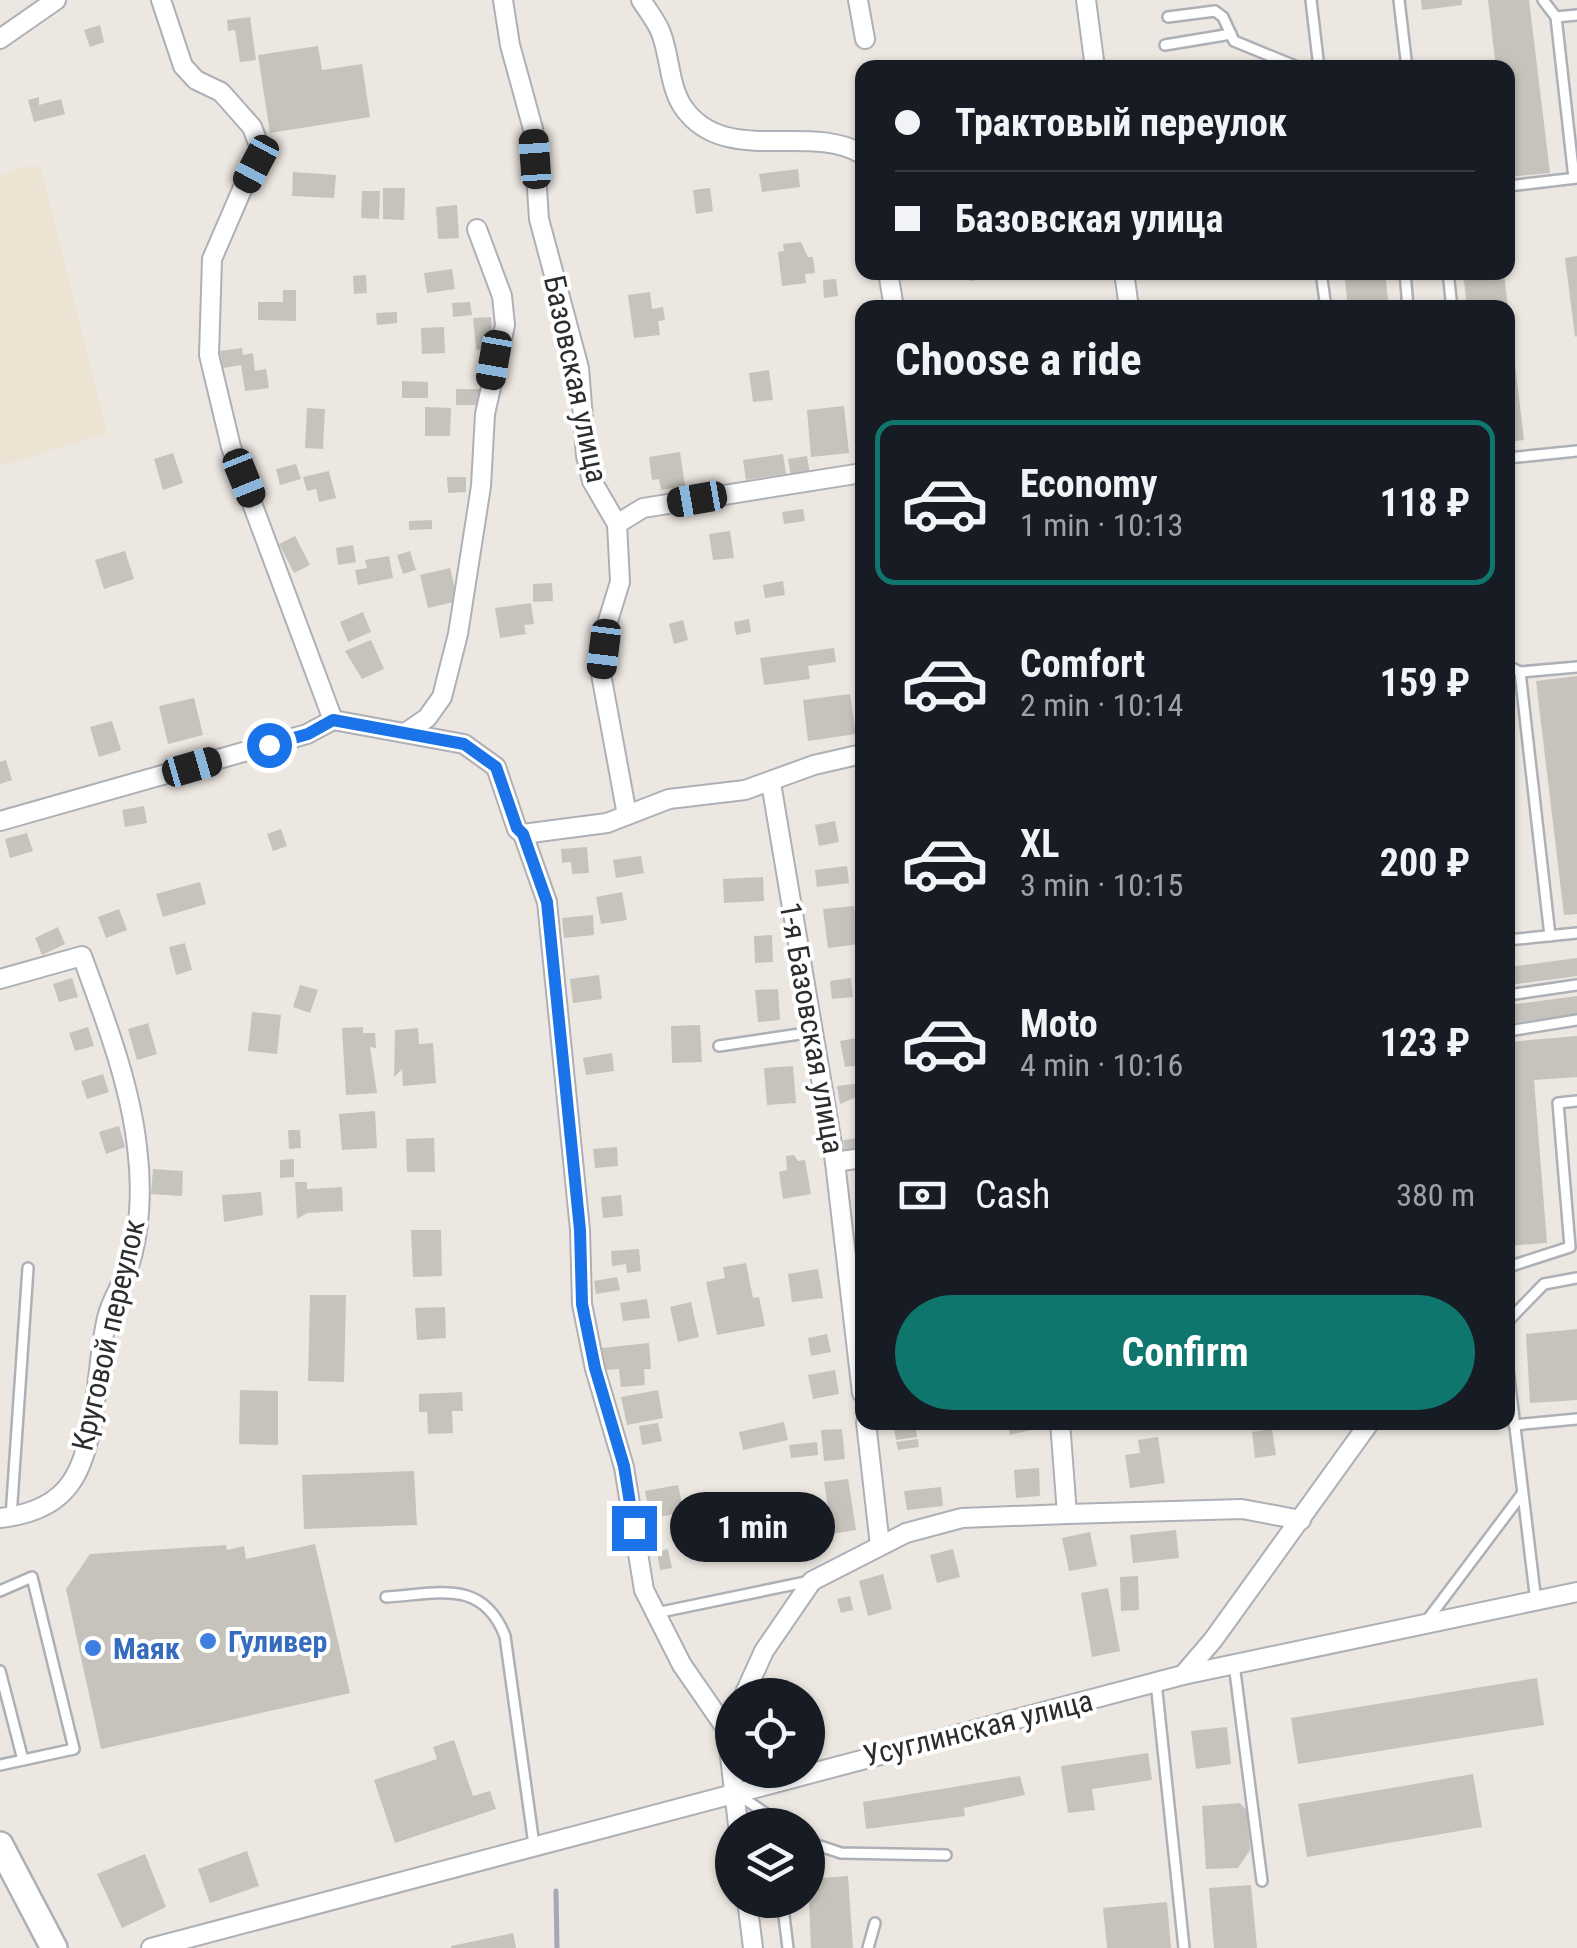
<!DOCTYPE html>
<meta charset="utf-8">
<style>
:root{--surface:#171b24;--page:#20242c;--text:#f1f3f6;--muted:#9ea1a6;--line:#363941;--accent:#0f766e}
body{margin:0;font-family:"Roboto Condensed",sans-serif;background:var(--page);color:var(--text);height:100vh;display:flex;flex-direction:column;font-size:38px;white-space:nowrap}
*{box-sizing:border-box;margin:0}
p{font-size:32px;color:var(--muted)}
.icon{flex:none;width:55px;height:55px;fill:none;stroke:currentColor;stroke-width:2;stroke-linecap:round;stroke-linejoin:round}
.map{position:relative;flex:1;overflow:hidden}
.sheet{position:absolute;left:855px;top:300px;width:660px;height:1130px;display:flex;flex-direction:column;background:var(--surface);border-radius:20px;box-shadow:0 2px 8px #0004}
.sheet>*{flex:none}
.top-card{position:absolute;left:855px;top:60px;width:660px;height:220px;border-radius:20px;box-shadow:0 2px 8px #0004;display:grid;align-content:center;height:220px;padding:0 40px;background:var(--surface)}
.tools{position:absolute;left:715px;top:1678px;display:grid;gap:20px}
.tools a{display:grid;place-items:center;width:110px;height:110px;border-radius:50%;background:var(--surface);box-shadow:0 2px 8px #0004;font-size:50px}
.end{position:absolute;width:45px;height:45px;margin:-22px;border:12px solid #1a73e8;background:#fff;box-shadow:0 0 0 5px #fff}
.from{border-radius:50%}
.bubble{position:absolute;height:70px;border-radius:35px;background:var(--surface);box-shadow:0 2px 8px #0004;font-size:32px;font-weight:700;line-height:70px;text-align:center}
.car{position:absolute;width:30px;height:60px;margin:-30px -15px;border-radius:12px;box-shadow:0 0 8px 2px #0007;background:linear-gradient(#222 24%,#8ab4d8 0 40%,#222 0 76%,#8ab4d8 0 86%,#222 0)}
.top-card b{display:flex;align-items:center;gap:35px;height:95px;font-size:38px}
.top-card b+b{border-top:2px solid var(--line)}
.top-card i{width:25px;height:25px;background:var(--text)}
ul{padding:0;list-style:none}
li{display:flex;align-items:center;gap:30px;height:165px;margin:0 20px 15px;padding:0 20px;border:5px solid transparent;border-radius:20px}
li div{flex:1}
li b{display:block;font-size:38px}
li em{font-style:normal;font-weight:700}
li.active{border-color:var(--accent)}
li>.icon{width:90px;height:90px;stroke-width:1.5}
h2{padding:0 40px;font-size:45px;line-height:120px}
.pay{display:flex;align-items:center;gap:25px;height:110px;padding:0 40px;font-size:38px}
.pay p{margin-inline-start:auto}
.action{display:flex;gap:20px;margin-top:auto;padding:20px 40px}
.action a{flex:1;height:115px;border-radius:60px;background:var(--accent);color:#fff;font-size:40px;font-weight:700;line-height:115px;text-align:center}
.map>svg:first-child{display:block}
</style>
<div class="map">
<svg width="1577" height="1948" viewBox="0 0 1577 1948">
<rect width="100%" height="100%" fill="#ede7e1"/>
<path fill="#ece3d3" d="M32 165 41 168 107 433 0 466V176Z"/>
<g fill="#c6c2bc">
<path d="M1421 0H1462V5L1422 10Z"/>
<path d="M1488 0H1529L1550 173 1509 177 1508 68H1496Z"/>
<path d="M250 17 256 60 240 62 235 30 228 31 227 20Z"/>
<path d="M100 25 104 42 90 47 84 30Z"/>
<path d="M318 46 322 70 362 64 370 117 270 133 258 55Z"/>
<path d="M39 97V105L61 99 65 114 34 122 28 100Z"/>
<path d="M798 169 800 187 762 192 759 174Z"/>
<path d="M293 172 336 175 334 198 292 196Z"/>
<path d="M383 188H405L404 220 383 219Z"/>
<path d="M710 188 713 211 696 214 693 190Z"/>
<path d="M362 191H380L379 219 361 218Z"/>
<path d="M457 205 459 238 438 239 436 207Z"/>
<path d="M801 242 808 257H813L815 273 805 274 806 283 782 286 778 252 784 251 783 244Z"/>
<path d="M1577 256V336L1575 337 1565 258Z"/>
<path d="M452 269 455 289 427 293 424 273Z"/>
<path d="M969 272H994L995 278 970 281Z"/>
<path d="M1344 272H1385L1389 308H1348Z"/>
<path d="M1463 272H1504L1508 308H1467Z"/>
<path d="M366 275 367 293 354 294 353 276Z"/>
<path d="M836 279 838 296 824 298 823 280Z"/>
<path d="M283 290H296V321L258 320V302H283Z"/>
<path d="M650 292 652 309 663 307 665 320 658 321 660 335 634 338 628 295Z"/>
<path d="M470 302 472 315 453 317 452 303Z"/>
<path d="M397 312V323L377 325 376 313Z"/>
<path d="M491 317 493 348 476 350 473 318Z"/>
<path d="M1510 323 1524 440 1508 442V324Z"/>
<path d="M444 327 445 353 422 354 421 328Z"/>
<path d="M242 348 243 355 253 353 255 371 266 369 269 388 245 391 241 365 223 368 220 351Z"/>
<path d="M769 370 773 400 753 402 749 373Z"/>
<path d="M402 381 428 382V398H402Z"/>
<rect x="456" y="389" width="28" height="16"/>
<path d="M844 406 849 453 811 457 807 410Z"/>
<path d="M425 407 451 408 450 436H425Z"/>
<path d="M307 408 325 409 323 449 305 448Z"/>
<path d="M680 452 685 486 661 490 659 479 652 480 649 457Z"/>
<path d="M173 453 183 483 163 490 154 459Z"/>
<path d="M783 454 786 474 746 480 743 460Z"/>
<path d="M807 456 810 474 791 477 788 459Z"/>
<path d="M296 464 301 479 280 485 276 469Z"/>
<path d="M329 471 336 498 319 502 316 489 307 491 303 477Z"/>
<path d="M447 477H466V492L448 493Z"/>
<path d="M803 509 805 521 784 524 782 512Z"/>
<path d="M432 520V529L409 530V521Z"/>
<path d="M730 531 734 558 713 560 709 534Z"/>
<path d="M295 536 310 565 294 573 279 544Z"/>
<path d="M353 545 356 562 338 565 336 548Z"/>
<path d="M125 551 134 579 104 589 95 560Z"/>
<path d="M410 551 416 570 403 574 397 555Z"/>
<path d="M389 556 393 578 358 585 355 570 367 568 365 560Z"/>
<path d="M450 568 458 601 428 608 420 575Z"/>
<path d="M783 581 785 595 765 598 763 585Z"/>
<path d="M552 583 553 601 533 602V584Z"/>
<path d="M531 603 534 624 524 625 526 634 500 638 495 608Z"/>
<path d="M363 612 371 632 348 642 340 622Z"/>
<path d="M749 619 751 632 736 635 734 622Z"/>
<path d="M683 620 688 640 674 644 669 624Z"/>
<path d="M371 640 384 669 362 679 345 651Z"/>
<path d="M834 648 836 662 808 666 810 679 764 685 760 658Z"/>
<path d="M1577 676V914L1564 915 1536 681Z"/>
<path d="M850 694 856 734 808 741 803 700Z"/>
<path d="M194 698 203 735 168 744 159 706Z"/>
<path d="M112 721 121 750 99 757 90 727Z"/>
<path d="M6 760 12 780 0 784V762Z"/>
<path d="M144 806 147 823 125 827 122 810Z"/>
<path d="M835 821 839 842 819 846 815 825Z"/>
<path d="M281 829 287 846 273 851 267 834Z"/>
<path d="M27 833 33 851 10 858 5 839Z"/>
<path d="M587 847 589 873 572 874 571 862 562 863 561 849Z"/>
<path d="M641 856 644 873 616 878 613 860Z"/>
<path d="M847 866 849 883 817 887 815 870Z"/>
<path d="M763 877 764 901 724 903 723 879Z"/>
<path d="M200 882 206 904 163 917 156 894Z"/>
<path d="M622 892 627 920 601 924 596 897Z"/>
<path d="M854 906 859 944 828 948 823 909Z"/>
<path d="M119 909 127 930 106 938 98 917Z"/>
<path d="M593 915 594 935 564 938 562 918Z"/>
<path d="M58 927 65 944 42 955 35 938Z"/>
<path d="M772 935 773 962 755 963 754 936Z"/>
<path d="M185 943 192 970 176 975 169 947Z"/>
<path d="M1577 958V976L1508 985V967Z"/>
<path d="M599 975 602 999 573 1003 570 979Z"/>
<path d="M72 978 78 997 59 1002 53 984Z"/>
<path d="M851 978 853 997 832 999 830 981Z"/>
<path d="M300 985 318 990 310 1013 293 1007Z"/>
<path d="M778 989 780 1020 758 1022 755 990Z"/>
<path d="M1577 996V1014L1508 1023V1005Z"/>
<path d="M252 1012 281 1015 277 1054 248 1051Z"/>
<path d="M148 1023 157 1054 137 1060 128 1029Z"/>
<path d="M700 1025 702 1062 672 1063 671 1026Z"/>
<path d="M88 1027 94 1046 75 1051 69 1033Z"/>
<path d="M363 1027V1033H375L376 1048 370 1047 377 1093 346 1095 342 1028Z"/>
<path d="M418 1028 419 1044 433 1043 436 1083 403 1086 402 1069 394 1077 395 1030Z"/>
<path d="M1577 1036V1077L1534 1080 1547 1243 1508 1246V1042Z"/>
<path d="M862 1037V1065L845 1067 840 1041Z"/>
<path d="M612 1053 614 1071 586 1075 583 1058Z"/>
<path d="M793 1066 796 1103 767 1105 764 1068Z"/>
<path d="M103 1074 109 1092 87 1099 81 1081Z"/>
<path d="M862 1083V1095L840 1104 837 1086Z"/>
<path d="M375 1111 377 1148 342 1150 339 1114Z"/>
<path d="M119 1126 125 1147 106 1154 99 1132Z"/>
<path d="M288 1130H300L301 1148 289 1149Z"/>
<path d="M434 1138 435 1172H407L406 1139Z"/>
<path d="M861 1138 862 1150 845 1153 843 1140Z"/>
<path d="M617 1147 618 1166 595 1168 593 1149Z"/>
<path d="M794 1155 798 1161 805 1160 811 1194 783 1199 779 1172 787 1170 786 1156Z"/>
<path d="M294 1159V1177L280 1178V1160Z"/>
<path d="M153 1169 183 1171 182 1196 151 1194Z"/>
<path d="M295 1182H307V1189L342 1187 343 1211 307 1213 297 1219Z"/>
<path d="M261 1192 263 1215 224 1222 222 1195Z"/>
<path d="M621 1195 623 1216 603 1218 601 1197Z"/>
<path d="M411 1230H441L442 1276 413 1277Z"/>
<path d="M639 1249 641 1271 627 1273 626 1264 612 1266 611 1251Z"/>
<path d="M746 1263 753 1298 759 1297 765 1326 717 1335 706 1282 725 1278 723 1267Z"/>
<path d="M818 1269 823 1298 792 1302 788 1274Z"/>
<path d="M617 1277 620 1290 596 1294 594 1281Z"/>
<path d="M310 1295H346L344 1382 308 1381Z"/>
<path d="M647 1299 650 1318 623 1321 620 1303Z"/>
<path d="M691 1302 699 1337 678 1342 670 1307Z"/>
<path d="M445 1307 446 1338 417 1340 415 1308Z"/>
<path d="M1577 1329V1400L1530 1403 1526 1334Z"/>
<path d="M827 1334 831 1352 811 1356 808 1338Z"/>
<path d="M649 1343 651 1369H644L645 1385 621 1387 619 1369 603 1370 602 1348Z"/>
<path d="M835 1370 839 1394 813 1399 808 1375Z"/>
<path d="M240 1390 278 1391V1445L239 1444Z"/>
<path d="M658 1390 663 1418 627 1425 621 1397Z"/>
<path d="M462 1392 463 1411H452L453 1433 428 1434 427 1412H419V1394Z"/>
<path d="M784 1422 788 1440 743 1450 739 1432Z"/>
<path d="M915 1422 917 1437 896 1440 893 1424Z"/>
<path d="M1008 1422H1033L1034 1429 1010 1435Z"/>
<path d="M658 1423 662 1441 642 1445 639 1426Z"/>
<path d="M842 1429 845 1459 824 1461 821 1430Z"/>
<path d="M1272 1429 1276 1455 1255 1458 1252 1432Z"/>
<path d="M1158 1437 1165 1483 1130 1488 1125 1455 1140 1453 1138 1440Z"/>
<path d="M918 1439 919 1447 898 1450 896 1442Z"/>
<path d="M817 1442 818 1455 791 1458 789 1445Z"/>
<path d="M1039 1468 1040 1496 1016 1498 1014 1470Z"/>
<path d="M414 1471 417 1525 304 1529 302 1475Z"/>
<path d="M848 1479 856 1530 832 1534 824 1482Z"/>
<path d="M678 1485 684 1512 650 1519 645 1491Z"/>
<path d="M941 1487 943 1506 907 1510 904 1491Z"/>
<path d="M778 1501 782 1532 738 1537 734 1507Z"/>
<path d="M726 1510 729 1532 698 1535 695 1513Z"/>
<path d="M1176 1530 1179 1558 1133 1563 1130 1535Z"/>
<path d="M1090 1532 1097 1566 1069 1571 1062 1538Z"/>
<path d="M315 1544 350 1693 101 1749 66 1589 90 1554 226 1545 227 1550 244 1546 246 1559Z"/>
<path d="M668 1549 672 1568 660 1570 657 1552Z"/>
<path d="M953 1549 960 1577 937 1583 930 1555Z"/>
<path d="M883 1574 892 1609 868 1616 859 1581Z"/>
<path d="M1138 1576 1139 1610 1121 1611 1120 1577Z"/>
<path d="M1108 1588 1120 1651 1092 1657 1081 1593Z"/>
<path d="M850 1596 853 1610 841 1613 837 1599Z"/>
<path d="M1537 1678 1544 1725 1298 1764 1291 1718Z"/>
<path d="M1227 1727 1231 1764 1196 1769 1191 1731Z"/>
<path d="M454 1740 473 1796 490 1791 496 1809 395 1843 374 1780 437 1759 433 1747Z"/>
<path d="M1148 1753 1152 1780 1092 1789 1095 1810 1068 1813 1061 1766Z"/>
<path d="M1473 1774 1482 1827 1307 1857 1298 1804Z"/>
<path d="M1020 1776 1025 1795 964 1808 965 1816 866 1829 863 1802Z"/>
<path d="M1240 1803 1247 1811 1250 1850 1238 1868 1206 1869 1202 1806Z"/>
<path d="M247 1851 259 1886 210 1903 198 1869Z"/>
<path d="M145 1854 166 1907 122 1928 97 1874Z"/>
<path d="M848 1876 853 1948H811L808 1879Z"/>
<path d="M1251 1885 1257 1948H1214L1209 1888Z"/>
<path d="M1167 1902 1171 1948H1107L1103 1908Z"/>
<path d="M513 1933 516 1948H451V1946Z"/>
</g>
<g fill="none" stroke-linecap="round" stroke-linejoin="round">
<defs>
<g id="service">
<path d="M1311 0 1319 68"/>
<path d="M1399 0 1407 68"/>
<path d="M1543 0 1556 17 1574 178"/>
<path d="M1168 17 1215 11 1223 17 1234 41 1300 68"/>
<path d="M1556 17 1577 15"/>
<path d="M1165 45 1231 34"/>
<path d="M1508 186 1577 178"/>
<path d="M1321 272 1326 308"/>
<path d="M1405 272 1408 308"/>
<path d="M1448 272 1452 308"/>
<path d="M1508 458 1577 451"/>
<path d="M1508 666 1520 672 1550 936"/>
<path d="M1520 672 1577 667"/>
<path d="M1508 940 1577 933"/>
<path d="M1508 995 1577 985"/>
<path d="M1508 1031 1577 1020"/>
<path d="M719 1046 813 1032"/>
<path d="M1508 1267 1570 1247 1558 1103 1577 1101"/>
<path d="M1508 1321 1544 1284 1577 1278"/>
<path d="M1508 1369 1536 1602"/>
<path d="M1514 1425 1577 1419"/>
<path d="M11 1517 28 1268"/>
<path d="M0 1591 32 1577 74 1749 0 1765"/>
<path d="M386 1597C438 1594 482 1578 505 1636L534 1845"/>
<path d="M656 1613 810 1581"/>
<path d="M1425 1623 1522 1494"/>
<path d="M1234 1664 1262 1881"/>
<path d="M0 1671 23 1760"/>
<path d="M1156 1682 1184 1948"/>
<path d="M737 1794 783 1825"/>
<path d="M808 1842 841 1853 946 1855"/>
<path d="M782 1900 788 1948"/>
<path d="M868 1948 875 1923"/>
</g>
<g id="minor">
<path d="M161 0 183 66 196 80 221 92 252 127 260 148 212 259 209 355 231 447 333 720 464 744 496 767 517 829 523 834 547 902 580 1230 582 1304 595 1369 624 1467 644 1590 682 1665 727 1730 738 1825"/>
<path d="M503 0 510 45 533 129 539 219 579 368 586 456 592 481 617 524 620 582 607 624 601 674 627 815"/>
<path d="M641 0C648 11 657 22 661 33 670 56 669 86 683 107 724 167 808 122 862 154"/>
<path d="M858 0 865 39"/>
<path d="M1086 0 1095 68"/>
<path d="M0 39 56 0"/>
<path d="M888 272 894 308"/>
<path d="M1124 272 1129 308"/>
<path d="M617 524 643 508 862 473"/>
<path d="M408 731 427 718 442 697 458 634 481 486 485 414 505 325 502 296 477 229"/>
<path d="M771 783 835 1162 862 1393"/>
<path d="M0 821 307 734 333 720"/>
<path d="M523 834 607 823 669 799 745 790 814 765 862 754"/>
<path d="M0 979 82 956C104 1016 130 1083 137 1147 142 1185 141 1232 128 1269 122 1285 111 1300 107 1318 96 1363 98 1442 72 1481 56 1506 28 1515 0 1518"/>
<path d="M835 1162 862 1158"/>
<path d="M866 1422 880 1546"/>
<path d="M1060 1422 1067 1514"/>
<path d="M1183 1675 1213 1640 1370 1422"/>
<path d="M744 1695 764 1651 812 1581 906 1533 962 1518 1067 1514 1242 1509 1301 1520"/>
<path d="M747 1900 753 1948"/>
<path d="M151 1948 1183 1675 1577 1592"/>
</g>
<path id="secondary" d="M0 1845 54 1948"/>
</defs>
<use href="#service" stroke="#aeb0b7" stroke-width="14"/>
<use href="#minor" stroke="#aeb0b7" stroke-width="22"/>
<use href="#secondary" stroke="#aeb0b7" stroke-width="30"/>
<use href="#service" stroke="#fff" stroke-width="9"/>
<use href="#minor" stroke="#fff" stroke-width="18"/>
<use href="#secondary" stroke="#fff" stroke-width="25"/>
<path stroke="#a4a8b5" stroke-width="5" d="M556 1891 557 1948"/>
</g>
<g fill="none" stroke-linecap="round" stroke-linejoin="round">
<path stroke="#1a73e8" stroke-width="12" d="M269 745 308 734 333 720 464 744 496 767 517 828 523 834 547 902 580 1230 582 1304 595 1368 624 1466 634 1528"/>
</g>
<g fill="#3f7fe0" stroke="#fff" stroke-width="4">
<circle cx="208" cy="1641" r="10"/>
<circle cx="93" cy="1648" r="10"/>
</g>
<g text-anchor="middle" dominant-baseline="central" stroke-width="8" stroke-linejoin="round" paint-order="stroke">
<g font-size="30" fill="#2d2d2d" stroke="#fff">
<text transform="translate(576 379) rotate(78)">Базовская улица</text>
<text transform="translate(812 1028) rotate(80)">1-я Базовская улица</text>
<text transform="translate(108 1335) rotate(-77)">Круговой переулок</text>
<text transform="translate(978 1728) rotate(-14)">Усуглинская улица</text>
</g>
<g font-size="30" font-weight="bold" fill="#366cbe" stroke="#fff" text-anchor="start">
<text x="228" y="1641">Гуливер</text>
<text x="113" y="1648">Маяк</text>
</g>
</g>
</svg>
<div class="tools">
<a><svg class="icon" aria-label="locate" viewBox="0 0 24 24"><circle cx="12" cy="12" r="6"/><path d="M12 2v4M12 18v4M2 12h4M18 12h4"/></svg></a>
<a><svg class="icon" aria-label="layers" viewBox="0 0 24 24"><path d="M12 4l9 5-9 5-9-5zM3 14l9 5 9-5"/></svg></a>
</div>
<i class="end from" style="left:269px;top:745px"></i>
<i class="end" style="left:634px;top:1528px"></i>
<div class="bubble" style="left:670px;top:1492px;width:165px">1 min</div>
<i class="car" style="left:535px;top:159px;rotate:356deg"></i>
<i class="car" style="left:256px;top:164px;rotate:208deg"></i>
<i class="car" style="left:494px;top:360px;rotate:190deg"></i>
<i class="car" style="left:244px;top:478px;rotate:158deg"></i>
<i class="car" style="left:697px;top:499px;rotate:260deg"></i>
<i class="car" style="left:604px;top:649px;rotate:187deg"></i>
<i class="car" style="left:192px;top:767px;rotate:74deg"></i>
<div class="top-card">
<b><i class="from"></i>Трактовый переулок</b>
<b><i></i>Базовская улица</b>
</div>
<section class="sheet">
<h2>Choose a ride</h2>
<ul>
<li class="active"><svg class="icon" aria-label="car" viewBox="0 0 24 24"><path d="M5 17H2v-5l4-1 3-4h7l3 4 3 1v5h-3M9 17h6M6 11h13"/><circle cx="7" cy="17" r="2"/><circle cx="17" cy="17" r="2"/></svg><div><b>Economy</b><p>1 min · 10:13</p></div><em>118 ₽</em></li>
<li><svg class="icon" aria-label="car" viewBox="0 0 24 24"><path d="M5 17H2v-5l4-1 3-4h7l3 4 3 1v5h-3M9 17h6M6 11h13"/><circle cx="7" cy="17" r="2"/><circle cx="17" cy="17" r="2"/></svg><div><b>Comfort</b><p>2 min · 10:14</p></div><em>159 ₽</em></li>
<li><svg class="icon" aria-label="car" viewBox="0 0 24 24"><path d="M5 17H2v-5l4-1 3-4h7l3 4 3 1v5h-3M9 17h6M6 11h13"/><circle cx="7" cy="17" r="2"/><circle cx="17" cy="17" r="2"/></svg><div><b>XL</b><p>3 min · 10:15</p></div><em>200 ₽</em></li>
<li><svg class="icon" aria-label="car" viewBox="0 0 24 24"><path d="M5 17H2v-5l4-1 3-4h7l3 4 3 1v5h-3M9 17h6M6 11h13"/><circle cx="7" cy="17" r="2"/><circle cx="17" cy="17" r="2"/></svg><div><b>Moto</b><p>4 min · 10:16</p></div><em>123 ₽</em></li>
</ul>
<div class="pay"><svg class="icon" aria-label="cash" viewBox="0 0 24 24"><path d="M3 7h18v10H3z"/><circle cx="12" cy="12" r="2"/></svg>Cash<p>380 m</p></div>
<div class="action"><a>Confirm</a></div>
</section>
</div>
